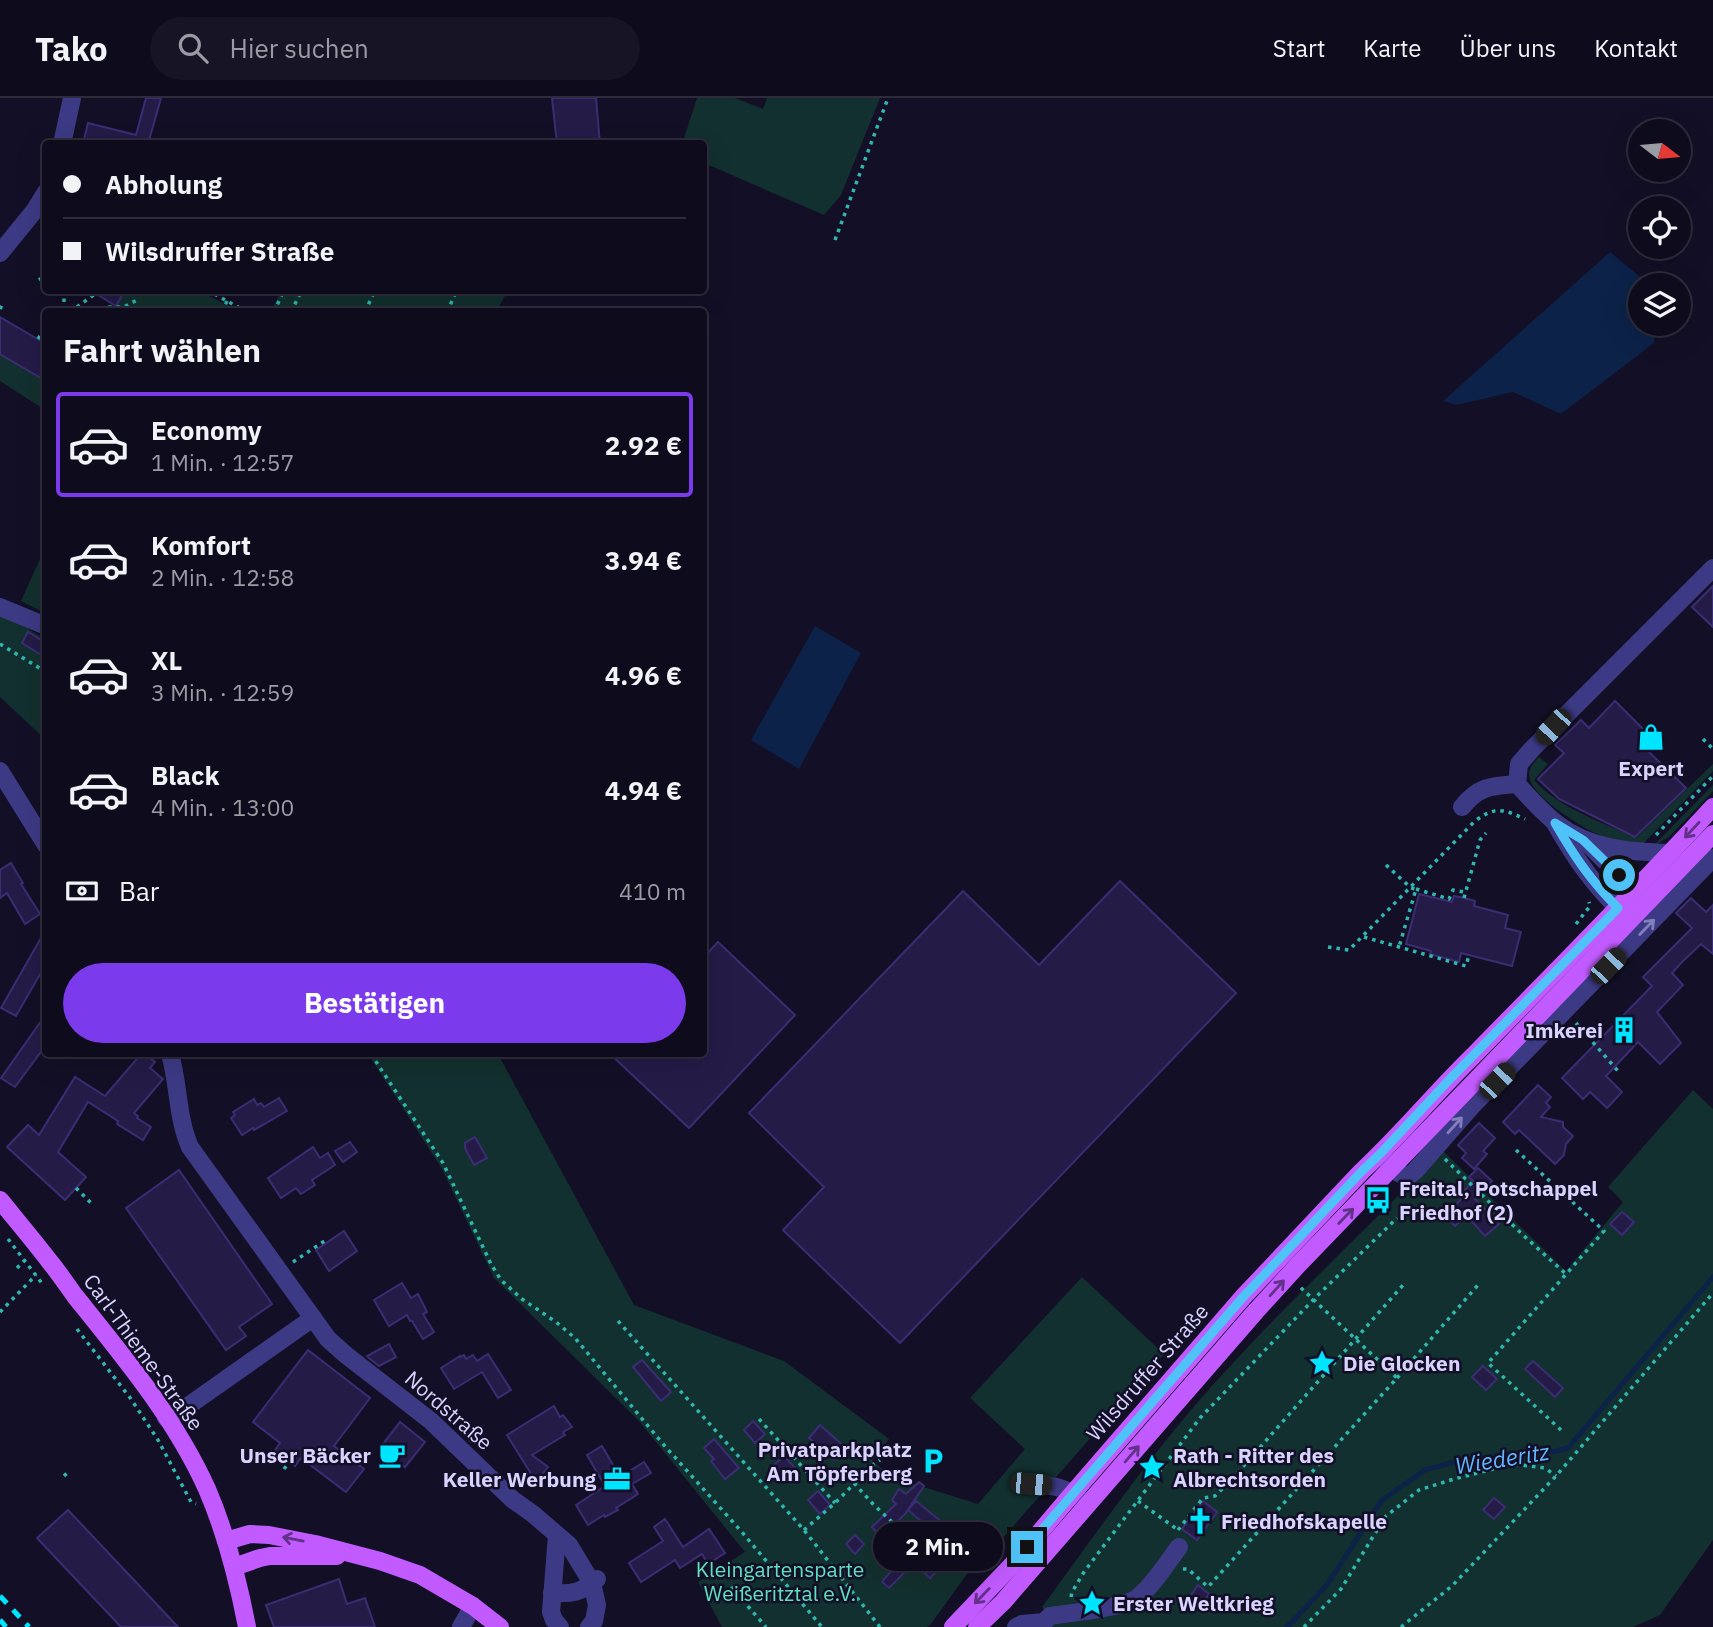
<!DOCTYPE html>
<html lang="de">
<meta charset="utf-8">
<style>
:root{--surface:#0e0b1c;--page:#171425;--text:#f1f3f6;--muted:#9b9ba3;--line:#2e2b3b;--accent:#7c3aed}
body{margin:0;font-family:"IBM Plex Sans",sans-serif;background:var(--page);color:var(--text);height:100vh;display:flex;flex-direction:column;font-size:26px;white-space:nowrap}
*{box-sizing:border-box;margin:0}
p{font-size:23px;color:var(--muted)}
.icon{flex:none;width:38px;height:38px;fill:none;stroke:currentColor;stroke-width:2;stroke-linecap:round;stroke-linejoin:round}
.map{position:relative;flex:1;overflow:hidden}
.side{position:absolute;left:42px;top:210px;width:665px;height:749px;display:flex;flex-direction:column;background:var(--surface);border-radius:7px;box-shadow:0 7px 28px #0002,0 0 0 2px var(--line)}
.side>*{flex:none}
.top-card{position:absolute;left:42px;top:42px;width:665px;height:154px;border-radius:7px;box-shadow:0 7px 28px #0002,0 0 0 2px var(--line);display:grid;align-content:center;height:154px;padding:0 21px;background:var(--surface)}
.needle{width:46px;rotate:106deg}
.buttons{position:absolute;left:1628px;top:21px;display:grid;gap:14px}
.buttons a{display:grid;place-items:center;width:63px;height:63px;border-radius:50%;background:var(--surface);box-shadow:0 7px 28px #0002,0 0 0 2px var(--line);font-size:35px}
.end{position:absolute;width:32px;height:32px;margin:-16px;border:9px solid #4fc3f7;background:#111;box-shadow:0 0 0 4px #111}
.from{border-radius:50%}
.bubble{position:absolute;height:49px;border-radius:24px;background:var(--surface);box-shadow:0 7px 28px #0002,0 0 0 2px var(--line);font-size:23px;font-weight:700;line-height:49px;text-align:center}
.car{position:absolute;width:21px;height:42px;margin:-21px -10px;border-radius:9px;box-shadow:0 0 5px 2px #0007;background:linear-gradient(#222 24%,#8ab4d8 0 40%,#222 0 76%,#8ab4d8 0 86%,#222 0)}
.top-card b{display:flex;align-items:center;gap:24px;height:66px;font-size:26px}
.top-card b+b{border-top:2px solid var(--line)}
.top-card i{width:18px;height:18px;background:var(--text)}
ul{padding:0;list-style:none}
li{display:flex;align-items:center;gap:21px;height:105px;margin:0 14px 10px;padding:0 7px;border:4px solid transparent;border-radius:7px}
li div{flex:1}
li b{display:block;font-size:26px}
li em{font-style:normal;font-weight:700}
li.current{border-color:var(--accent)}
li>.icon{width:63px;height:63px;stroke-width:1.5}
h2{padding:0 21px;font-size:32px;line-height:84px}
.pay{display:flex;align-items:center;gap:18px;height:77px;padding:0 21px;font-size:26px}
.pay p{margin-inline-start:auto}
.button{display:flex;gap:14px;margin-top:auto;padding:14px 21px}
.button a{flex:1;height:80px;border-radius:42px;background:var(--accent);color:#fff;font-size:28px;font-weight:700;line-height:80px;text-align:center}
header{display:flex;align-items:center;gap:42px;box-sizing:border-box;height:98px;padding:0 35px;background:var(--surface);border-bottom:2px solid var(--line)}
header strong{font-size:33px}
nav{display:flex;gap:38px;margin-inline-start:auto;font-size:24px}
.search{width:490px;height:63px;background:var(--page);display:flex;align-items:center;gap:18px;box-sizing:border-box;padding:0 24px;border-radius:38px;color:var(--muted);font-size:26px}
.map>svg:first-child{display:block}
</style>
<header>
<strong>Tako</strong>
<div class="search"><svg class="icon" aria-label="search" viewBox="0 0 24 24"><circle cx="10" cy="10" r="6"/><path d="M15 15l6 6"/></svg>Hier suchen</div>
<nav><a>Start</a><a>Karte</a><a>Über uns</a><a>Kontakt</a></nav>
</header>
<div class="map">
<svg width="1713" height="1529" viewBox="0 0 1713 1529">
<rect width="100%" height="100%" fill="#130f26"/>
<g fill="#12302f">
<path d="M697 0H735L763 11 767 0H880L841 97 824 117 704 65V46L667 45 684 40Z"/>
<path d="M197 192 239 213H111L125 193Z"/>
<path d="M281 193V192L508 193 496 213H271Z"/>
<path d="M0 256 42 281 45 276V312L0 283Z"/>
<path d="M45 450V515L21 503Z"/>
<path d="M0 516 14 521 45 542V641L0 599Z"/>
<path d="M1539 659 1548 666 1534 682C1559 710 1602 724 1636 740L1713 666V673L1639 750C1630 748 1621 746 1613 743 1592 736 1530 700 1529 677 1529 669 1534 664 1539 659Z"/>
<path d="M1713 687V693L1669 739 1653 748Z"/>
<path d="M368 956H498L634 1207 784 1263 889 1341 872 1363 906 1389 898 1381 978 1406 1025 1351 970 1300 1082 1179 1164 1256 988 1457 952 1427 982 1455 931 1526 927 1529H722L698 1484 745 1454 639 1323 494 1180 442 1071Z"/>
<path d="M1693 992 1713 1011V1442L1660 1517 1633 1529H1049L1054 1523 1042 1509C1092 1441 1141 1370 1197 1305 1262 1230 1335 1161 1405 1091L1419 1079 1440 1050 1566 1173 1623 1104 1608 1089Z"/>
</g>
<g fill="#0c2248">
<path d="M1610 154 1650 187H1640V226H1655L1654 245 1561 316 1513 294 1456 307 1443 303Z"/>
<path d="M815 528 861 555 799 671 751 642Z"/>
</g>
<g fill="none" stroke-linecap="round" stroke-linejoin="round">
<path stroke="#0c2248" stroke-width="5" d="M1287 1529 1327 1487 1382 1402 1425 1372 1455 1364 1525 1354H1552L1568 1350 1713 1179"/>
</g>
<g fill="#241b47" stroke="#3b2d73" stroke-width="2">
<path d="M146 0H161L148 46H83L88 25 136 37Z"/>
<path d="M552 0H596L600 46H557Z"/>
<path d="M90 192H125L116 208Z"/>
<path d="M0 219 46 246V283L0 256Z"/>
<path d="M1713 488V529L1692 509Z"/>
<path d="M28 534 46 545V560L22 545Z"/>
<path d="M1615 603 1657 645 1649 654 1686 690 1635 739 1559 701 1538 681 1564 655 1555 647 1581 622 1589 630Z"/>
<path d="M11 765 23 785 21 786 40 816 25 826 7 795 0 800V772Z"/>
<path d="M1120 783 1236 895 900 1245 783 1132 824 1089 749 1015 963 793 1039 867Z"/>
<path d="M1419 796 1452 804 1454 798 1464 800 1475 803 1474 808 1508 817 1505 830 1521 834 1512 868 1461 855 1459 864 1430 856 1431 853 1406 846Z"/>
<path d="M1691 800 1706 814 1713 807V856L1701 846 1682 864 1672 875 1683 887 1657 914 1681 945 1660 966 1638 944 1606 978 1622 994 1607 1010 1590 994 1583 1001 1562 980 1652 888 1643 879 1692 830 1676 815Z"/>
<path d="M46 831V866L16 918 1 910Z"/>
<path d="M718 844 795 917 689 1030 610 956H704V859Z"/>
<path d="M46 916V947L15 989 1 980Z"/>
<path d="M141 956H145L155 964 150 970 163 981 134 1015 138 1018 137 1020 151 1029 143 1042 117 1026 118 1023 88 1004 58 1054 86 1079 65 1102 7 1049 28 1027 39 1037 75 979 105 998Z"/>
<path d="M1538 987 1551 999 1546 1005 1550 1009 1541 1019 1563 1024V1029L1573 1038 1566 1046 1564 1057 1555 1066 1519 1032 1515 1036 1503 1024Z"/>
<path d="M279 1000 287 1013 254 1032 253 1030 242 1037 231 1020 235 1017 233 1014 254 1001 257 1007 261 1005 264 1009Z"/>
<path d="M1479 1025 1495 1040 1483 1053 1487 1056 1474 1071 1462 1060 1466 1055 1458 1047Z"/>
<path d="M475 1039 487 1060 474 1067 465 1050V1045Z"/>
<path d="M350 1044 357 1054 343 1064 335 1053Z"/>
<path d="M313 1049 320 1060 328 1055 335 1067 312 1082 315 1087 301 1096 296 1090 281 1100 268 1080Z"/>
<path d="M1478 1070 1492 1083 1475 1101 1499 1126 1485 1138 1466 1117 1455 1128 1445 1118 1466 1096 1463 1094 1473 1083 1469 1079Z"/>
<path d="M179 1072 272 1206 239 1229 246 1238 226 1252 126 1110Z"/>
<path d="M1622 1114 1634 1124 1622 1137 1610 1126Z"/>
<path d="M344 1133 357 1153 329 1173 316 1152Z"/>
<path d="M402 1185 411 1200 418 1196 427 1214 423 1216 434 1234 423 1241 412 1223H410L407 1217 389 1228 374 1202Z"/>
<path d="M389 1246 396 1259 379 1268 369 1260 367 1258Z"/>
<path d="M308 1252 370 1300 334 1348 364 1371 346 1394 301 1360 295 1368 275 1352 280 1345 253 1324Z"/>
<path d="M488 1256 511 1292 498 1300 482 1274 454 1291 441 1270 460 1258V1259L464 1257 466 1261 473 1257 477 1263Z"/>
<path d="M642 1262 671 1294 661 1303 633 1269Z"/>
<path d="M1533 1263 1563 1290 1555 1299 1525 1271Z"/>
<path d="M1483 1268 1497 1281 1486 1292 1472 1279Z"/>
<path d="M554 1308 560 1319 563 1317 572 1329 563 1334 565 1337 532 1357 548 1369 536 1384 507 1337Z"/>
<path d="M753 1323 765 1336 755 1345 744 1332Z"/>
<path d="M400 1324 425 1344 405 1369 380 1350Z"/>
<path d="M820 1327 846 1350 834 1362 809 1340Z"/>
<path d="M714 1341 739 1370 725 1381 711 1363 714 1361 704 1350Z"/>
<path d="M602 1348 620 1379 644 1364 651 1375 632 1386 638 1396 616 1410 618 1412 605 1419 604 1417 588 1427 576 1407 605 1388 587 1357Z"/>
<path d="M784 1358 796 1371 786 1380 774 1367Z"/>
<path d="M919 1384 924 1388 905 1416 881 1439 872 1429 896 1406 892 1402 899 1391 906 1396Z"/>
<path d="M818 1393 830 1407 820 1416 808 1402Z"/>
<path d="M1494 1400 1505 1409 1494 1421 1483 1412Z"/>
<path d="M916 1403 975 1451 968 1459 941 1440 925 1458 939 1471 930 1480 916 1467 913 1470 911 1468 889 1490 882 1484 914 1445 929 1430 908 1412Z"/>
<path d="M1203 1403 1217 1414 1197 1442 1182 1431Z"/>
<path d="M68 1412 133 1481 178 1529H121L37 1440Z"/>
<path d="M665 1421 683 1449 709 1431 725 1455 708 1466 702 1456 680 1470 675 1462 641 1484 629 1465 663 1443 654 1429Z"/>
<path d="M855 1437 864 1446 855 1456 846 1446Z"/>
<path d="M339 1481 347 1506 365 1500 375 1529H274L266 1507Z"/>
<path d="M1198 1487 1209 1496 1198 1511 1187 1503Z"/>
</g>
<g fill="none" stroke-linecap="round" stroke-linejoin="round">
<g stroke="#2fb8b0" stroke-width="3.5" stroke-dasharray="3.5 5" stroke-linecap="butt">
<path d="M835 142 888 0"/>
<path d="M39 182 46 177"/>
<path d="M41 190H46"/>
<path d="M64 192V214"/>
<path d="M207 192 247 214"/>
<path d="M0 211 2 207"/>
<path d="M70 214 95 196"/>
<path d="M92 214 108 209H124L137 202"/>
<path d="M222 214 227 203"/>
<path d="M274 214 284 192"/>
<path d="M291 214 302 192"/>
<path d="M365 214 375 192"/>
<path d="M447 214 457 192"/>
<path d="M38 241 46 229"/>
<path d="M0 546 46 574"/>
<path d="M1703 641 1713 651"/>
<path d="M1656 737 1713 678"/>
<path d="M1386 767 1411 790 1416 791 1399 849"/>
<path d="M1416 791 1449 801 1453 792 1464 794"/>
<path d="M1464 800 1480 742 1486 735"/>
<path d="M1576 826 1590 808 1589 804"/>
<path d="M1364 839 1466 868 1469 857"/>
<path d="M1328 849 1349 852 1475 723C1495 708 1503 711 1525 721"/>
<path d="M1576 925 1618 973"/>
<path d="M371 956 443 1065 491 1166 501 1182 522 1201 556 1224 575 1240 663 1346 741 1433 822 1529"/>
<path d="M1516 1052 1604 1133 1488 1265 1561 1332"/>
<path d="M1445 1061 1523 1137 1567 1177"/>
<path d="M76 1090 92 1106"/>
<path d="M8 1141 44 1188"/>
<path d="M293 1164 326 1142"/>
<path d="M17 1170 24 1163"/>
<path d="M0 1214 36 1177"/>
<path d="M618 1223 804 1432 880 1529"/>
<path d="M77 1231 131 1301 158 1342 191 1404 196 1406"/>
<path d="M1397 1280 1478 1187"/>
<path d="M759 1321 835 1405"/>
<path d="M383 1370 392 1358"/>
<path d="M284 1371 290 1363"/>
<path d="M64 1378 70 1372"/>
<path d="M854 1385 873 1406 929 1459"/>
<path d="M1138 1403 1178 1432"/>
<path d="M804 1432 835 1405 874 1366 880 1362"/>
<path d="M1178 1432 1203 1400 1215 1398 1233 1380 1404 1186"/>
<path d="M1183 1471H1188L1208 1489 1397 1280 1299 1188"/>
<path d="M731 1489 766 1529"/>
<path d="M1071 1499 1072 1494 1084 1474 1200 1320 1314 1201 1397 1120"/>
<path d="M1304 1529 1341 1491 1385 1419 1419 1392 1454 1381 1513 1366 1545 1370 1556 1378"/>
<path d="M1401 1529 1452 1488 1556 1378 1713 1195"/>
</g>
<g stroke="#3d3a85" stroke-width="18">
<path d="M62 46 72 0"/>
<path d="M0 155 35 112 46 94"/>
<path d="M0 509 46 528"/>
<path d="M0 673 46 747"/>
<path d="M1462 709C1479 688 1491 688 1517 686"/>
<path d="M1555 725C1576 762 1595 789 1627 819"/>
<path d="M1587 745 1644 802"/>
<path d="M1670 755C1630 754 1589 751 1556 725 1542 714 1529 699 1517 686L1519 666 1532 651 1713 470"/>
<path d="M170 956C179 987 177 1020 190 1049L328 1241 346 1257 431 1323 512 1401 533 1416 569 1447 592 1485 597 1507 594 1523 589 1529"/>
<path d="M1381 1055C1389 1065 1395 1078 1409 1078L1416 1072 1471 1009 1713 760"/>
<path d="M166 1320 188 1308 313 1220"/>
<path d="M1031 1386C1056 1388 1065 1388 1085 1405"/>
<path d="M557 1437 551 1514 554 1522 560 1529"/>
<path d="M552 1495C572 1496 581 1495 597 1481"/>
<path d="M461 1529 473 1508"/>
<path d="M1016 1529 1022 1526 1044 1524 1050 1518C1069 1515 1123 1510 1137 1500 1153 1488 1167 1465 1179 1449"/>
</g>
<g stroke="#c25bff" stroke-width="18">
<path d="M0 1102C17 1123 34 1143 50 1164 59 1175 67 1187 75 1198 124 1259 175 1320 207 1391 226 1435 238 1482 247 1529"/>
<path d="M226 1443 250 1436 269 1437 315 1446 380 1463 420 1477 473 1508 500 1529"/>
<path d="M234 1469 260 1460 270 1458H337"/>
<path d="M953 1529 1012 1467 1073 1395 1244 1198 1362 1073C1401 1037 1435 995 1473 958 1554 875 1635 794 1713 709"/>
<path d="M977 1529 1003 1504 1256 1213 1298 1167 1713 736"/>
</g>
<g stroke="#00e5ff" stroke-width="5" stroke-dasharray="10 9" stroke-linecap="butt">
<path d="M0 1498 29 1529"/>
<path d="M0 1522 6 1529"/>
</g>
</g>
<defs><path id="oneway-shaft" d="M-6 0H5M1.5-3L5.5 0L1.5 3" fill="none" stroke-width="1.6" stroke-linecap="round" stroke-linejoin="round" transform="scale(1.75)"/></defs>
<g stroke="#623188">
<use href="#oneway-shaft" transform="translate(1692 732) rotate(133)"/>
<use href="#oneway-shaft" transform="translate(1346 1118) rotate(-46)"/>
<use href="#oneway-shaft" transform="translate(1277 1190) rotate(-48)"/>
<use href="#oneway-shaft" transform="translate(1132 1356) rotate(-49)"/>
<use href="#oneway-shaft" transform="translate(293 1441) rotate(-169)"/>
<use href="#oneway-shaft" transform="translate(982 1498) rotate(134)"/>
</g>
<g stroke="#837fbc">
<use href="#oneway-shaft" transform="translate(1647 829) rotate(-46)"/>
<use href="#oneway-shaft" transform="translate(1455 1027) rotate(-48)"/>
</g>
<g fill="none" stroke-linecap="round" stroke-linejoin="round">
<path stroke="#4fc3f7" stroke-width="9" d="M1027 1449 1244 1198 1362 1073 1381 1055 1449 982 1618 810C1591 783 1574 758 1555 725L1583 742 1619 777"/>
</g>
<defs>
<symbol id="shop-bare" viewBox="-9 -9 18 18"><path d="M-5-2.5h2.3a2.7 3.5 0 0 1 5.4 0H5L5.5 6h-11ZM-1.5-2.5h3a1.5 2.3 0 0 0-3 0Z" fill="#00e5ff" stroke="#130f26" stroke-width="2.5" paint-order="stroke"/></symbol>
<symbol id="building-bare" viewBox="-9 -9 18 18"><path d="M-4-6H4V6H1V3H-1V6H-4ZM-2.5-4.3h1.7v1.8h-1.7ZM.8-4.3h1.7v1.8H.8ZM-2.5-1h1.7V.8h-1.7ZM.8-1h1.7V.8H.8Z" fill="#00e5ff" stroke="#130f26" stroke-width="2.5" paint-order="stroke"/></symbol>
<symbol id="bus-bare" viewBox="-9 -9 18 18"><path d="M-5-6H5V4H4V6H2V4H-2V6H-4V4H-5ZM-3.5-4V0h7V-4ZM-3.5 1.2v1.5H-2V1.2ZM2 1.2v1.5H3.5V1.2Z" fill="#00e5ff" stroke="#130f26" stroke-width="2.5" paint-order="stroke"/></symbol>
<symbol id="sight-bare" viewBox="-9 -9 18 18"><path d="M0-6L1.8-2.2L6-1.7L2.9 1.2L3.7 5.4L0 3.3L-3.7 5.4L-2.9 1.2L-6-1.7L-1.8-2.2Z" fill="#00e5ff" stroke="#130f26" stroke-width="2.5" paint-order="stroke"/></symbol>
<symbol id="cafe-bare" viewBox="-9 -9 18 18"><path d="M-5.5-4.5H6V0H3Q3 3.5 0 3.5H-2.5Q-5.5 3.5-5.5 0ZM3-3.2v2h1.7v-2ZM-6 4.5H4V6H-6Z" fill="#00e5ff" stroke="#130f26" stroke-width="2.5" paint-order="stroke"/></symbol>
<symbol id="parking-bare" viewBox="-9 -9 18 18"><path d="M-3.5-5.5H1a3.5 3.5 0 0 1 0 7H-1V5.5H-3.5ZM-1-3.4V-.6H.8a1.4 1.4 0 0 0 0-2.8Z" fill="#00e5ff" stroke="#130f26" stroke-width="2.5" paint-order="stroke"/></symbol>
<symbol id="office-bare" viewBox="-9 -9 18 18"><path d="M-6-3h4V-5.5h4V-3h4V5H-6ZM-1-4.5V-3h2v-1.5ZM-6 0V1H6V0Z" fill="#00e5ff" stroke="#130f26" stroke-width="2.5" paint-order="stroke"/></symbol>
<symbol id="church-bare" viewBox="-9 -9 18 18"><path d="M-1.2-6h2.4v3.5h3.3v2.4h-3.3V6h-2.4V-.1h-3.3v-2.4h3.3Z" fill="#00e5ff" stroke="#130f26" stroke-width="2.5" paint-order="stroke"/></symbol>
</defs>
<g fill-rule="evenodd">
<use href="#shop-bare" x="1632" y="620" width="38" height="38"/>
<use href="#building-bare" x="1605" y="913" width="38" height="38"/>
<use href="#bus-bare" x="1359" y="1083" width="38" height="38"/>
<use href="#sight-bare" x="1303" y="1246" width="38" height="38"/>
<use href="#cafe-bare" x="373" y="1338" width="38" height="38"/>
<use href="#parking-bare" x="914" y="1344" width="38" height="38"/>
<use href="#sight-bare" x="1133" y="1350" width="38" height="38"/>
<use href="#office-bare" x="598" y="1362" width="38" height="38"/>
<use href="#church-bare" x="1181" y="1404" width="38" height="38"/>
<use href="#sight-bare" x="1073" y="1486" width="38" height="38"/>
</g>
<g text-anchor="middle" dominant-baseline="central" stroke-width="5" stroke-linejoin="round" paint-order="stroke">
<g font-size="21" font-weight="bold" fill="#d9d4ff" stroke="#130f26" text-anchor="start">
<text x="1651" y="670" text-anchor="middle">Expert</text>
<text x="1603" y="932" text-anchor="end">Imkerei</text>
<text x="1399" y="1090">Freital, Potschappel<tspan x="1399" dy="24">Friedhof (2)</tspan></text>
<text x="1343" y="1265">Die Glocken</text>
<text x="912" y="1351" text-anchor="end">Privatparkplatz<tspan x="912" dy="24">Am Töpferberg</tspan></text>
<text x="371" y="1357" text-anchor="end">Unser Bäcker</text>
<text x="1173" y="1357">Rath - Ritter des<tspan x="1173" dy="24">Albrechtsorden</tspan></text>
<text x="596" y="1381" text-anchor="end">Keller Werbung</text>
<text x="1221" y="1423">Friedhofskapelle</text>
<text x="1113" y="1505">Erster Weltkrieg</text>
</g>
<g font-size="21" fill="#d9d4ff" stroke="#130f26">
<text transform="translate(144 1254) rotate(54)">Carl-Thieme-Straße</text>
<text transform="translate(1147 1274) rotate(-49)">Wilsdruffer Straße</text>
<text transform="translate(449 1312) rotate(41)">Nordstraße</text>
</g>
<g font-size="21" fill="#5fe0c0" stroke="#130f26">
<text x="780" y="1471">Kleingartensparte<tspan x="780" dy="24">Weißeritztal e.V.</tspan></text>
</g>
<g font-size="23" font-style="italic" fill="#62b6ff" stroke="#130f26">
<text transform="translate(1502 1360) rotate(-9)">Wiederitz</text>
</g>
</g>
</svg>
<div class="buttons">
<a><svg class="needle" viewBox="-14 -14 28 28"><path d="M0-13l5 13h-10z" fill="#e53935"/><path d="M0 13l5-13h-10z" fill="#9b9ba3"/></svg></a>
<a><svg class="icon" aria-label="locate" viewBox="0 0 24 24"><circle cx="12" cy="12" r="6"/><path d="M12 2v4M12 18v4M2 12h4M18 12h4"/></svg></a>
<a><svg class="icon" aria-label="layers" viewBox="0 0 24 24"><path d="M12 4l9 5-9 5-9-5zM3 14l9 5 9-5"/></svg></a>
</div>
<i class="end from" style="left:1619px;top:777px"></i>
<i class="end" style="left:1027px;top:1449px"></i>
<div class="bubble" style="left:873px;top:1424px;width:130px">2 Min.</div>
<i class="car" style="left:1553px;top:629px;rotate:223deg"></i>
<i class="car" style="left:1608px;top:868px;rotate:44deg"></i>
<i class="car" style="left:1497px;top:983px;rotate:44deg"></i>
<i class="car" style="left:1031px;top:1386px;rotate:95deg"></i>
<div class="top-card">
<b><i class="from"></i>Abholung</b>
<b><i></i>Wilsdruffer Straße</b>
</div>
<section class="side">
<h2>Fahrt wählen</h2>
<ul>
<li class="current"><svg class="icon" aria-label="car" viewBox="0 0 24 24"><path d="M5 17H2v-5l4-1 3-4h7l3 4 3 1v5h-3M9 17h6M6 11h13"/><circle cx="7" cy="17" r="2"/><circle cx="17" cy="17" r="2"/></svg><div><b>Economy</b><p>1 Min. · 12:57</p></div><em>2.92 €</em></li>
<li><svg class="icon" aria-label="car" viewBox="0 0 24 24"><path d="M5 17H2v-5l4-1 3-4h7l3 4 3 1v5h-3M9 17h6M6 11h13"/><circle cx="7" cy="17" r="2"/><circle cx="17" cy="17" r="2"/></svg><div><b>Komfort</b><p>2 Min. · 12:58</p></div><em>3.94 €</em></li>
<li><svg class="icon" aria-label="car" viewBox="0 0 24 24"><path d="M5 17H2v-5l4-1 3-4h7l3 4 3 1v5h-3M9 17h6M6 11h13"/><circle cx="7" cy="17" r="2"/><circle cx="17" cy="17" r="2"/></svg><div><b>XL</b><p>3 Min. · 12:59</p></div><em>4.96 €</em></li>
<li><svg class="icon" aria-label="car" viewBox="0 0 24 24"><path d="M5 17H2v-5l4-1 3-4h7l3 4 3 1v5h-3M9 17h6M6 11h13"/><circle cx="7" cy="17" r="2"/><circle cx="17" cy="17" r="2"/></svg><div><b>Black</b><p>4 Min. · 13:00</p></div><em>4.94 €</em></li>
</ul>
<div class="pay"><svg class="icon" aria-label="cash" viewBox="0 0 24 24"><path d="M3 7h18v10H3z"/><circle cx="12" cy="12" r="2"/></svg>Bar<p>410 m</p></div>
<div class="button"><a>Bestätigen</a></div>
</section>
</div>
